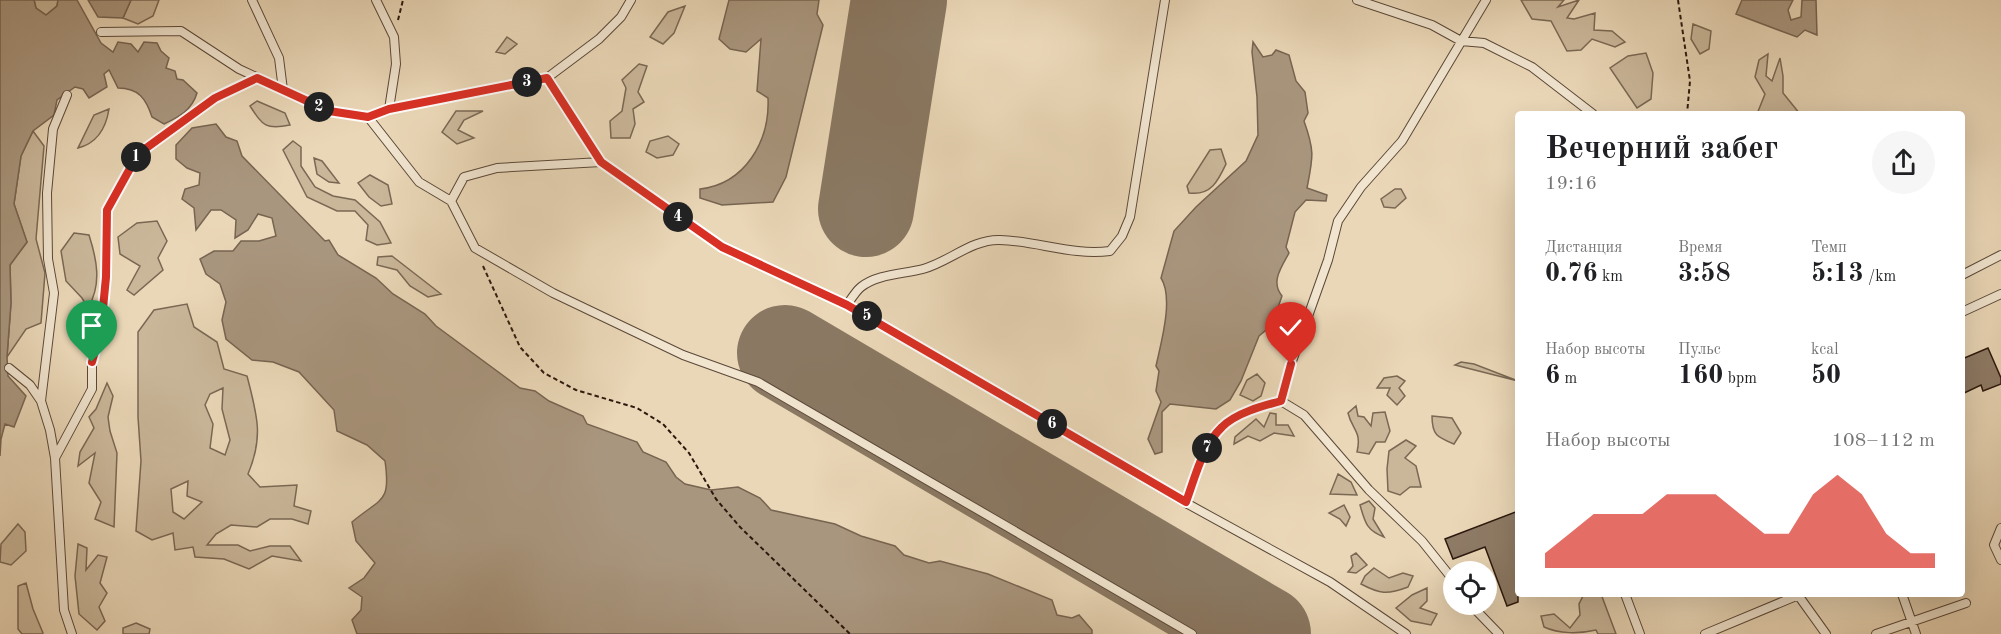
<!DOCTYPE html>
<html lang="ru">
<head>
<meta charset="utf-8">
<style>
	body { margin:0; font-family:"Old Standard TT",serif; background:#f6f6f6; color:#202124; height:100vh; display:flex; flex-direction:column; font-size:22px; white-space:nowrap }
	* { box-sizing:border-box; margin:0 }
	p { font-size:20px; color:#757577 }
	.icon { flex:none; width:33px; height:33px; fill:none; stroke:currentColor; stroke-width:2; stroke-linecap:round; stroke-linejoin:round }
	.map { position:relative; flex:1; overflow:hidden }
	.sheet { position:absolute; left:1515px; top:111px; width:450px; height:486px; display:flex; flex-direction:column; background:#fff; border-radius:6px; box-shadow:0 6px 24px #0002 }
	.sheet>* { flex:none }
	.tools { position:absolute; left:1443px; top:561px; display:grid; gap:12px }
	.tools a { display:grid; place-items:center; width:54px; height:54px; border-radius:50%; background:#fff; box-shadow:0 6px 24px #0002; font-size:30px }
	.pin { position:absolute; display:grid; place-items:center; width:51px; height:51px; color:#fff; margin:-62px -26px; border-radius:50% 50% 50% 0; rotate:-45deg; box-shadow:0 0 6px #0007 }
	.pin .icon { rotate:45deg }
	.km { position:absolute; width:30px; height:30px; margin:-15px; border-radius:50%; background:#222; color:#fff; font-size:16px; line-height:30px; text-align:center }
	.round { display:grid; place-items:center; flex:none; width:63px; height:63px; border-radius:32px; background:#f6f6f6 }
	.summary { display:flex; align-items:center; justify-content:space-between; height:102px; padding:0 30px }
	h1 { font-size:33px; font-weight:700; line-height:45px }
	.metrics { display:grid; grid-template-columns:repeat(3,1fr); gap:9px; height:102px; padding:6px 30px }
	.metrics div { display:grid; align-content:center }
	.metrics b { font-size:26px; font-weight:700 }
	.metrics small { font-size:16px; font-weight:400 }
	.metrics p { font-size:16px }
	.chart { height:168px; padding:12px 30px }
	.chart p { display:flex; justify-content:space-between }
	.chart svg { width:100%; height:108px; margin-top:6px; fill:#d93025; opacity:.7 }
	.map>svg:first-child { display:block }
	.green { fill:#cab79a; stroke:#7a6854; stroke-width:1.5; fill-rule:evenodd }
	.water { fill:#a9967e; stroke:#776451; stroke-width:1.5 }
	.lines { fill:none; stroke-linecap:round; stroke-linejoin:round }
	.runway { stroke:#8a7862; stroke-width:96 }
	.building { fill:#8e7b66; stroke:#2b180e; stroke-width:1.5 }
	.lane-casing { stroke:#5b4838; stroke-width:10 }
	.path { stroke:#2b180e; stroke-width:2; stroke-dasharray:4.5 3; stroke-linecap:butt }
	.lane { stroke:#f1e5d0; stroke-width:8 }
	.route-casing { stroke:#fff; stroke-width:12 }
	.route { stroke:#d93025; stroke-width:8 }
</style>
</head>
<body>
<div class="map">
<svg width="2001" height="634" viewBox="0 0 2001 634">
	<rect width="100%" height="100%" fill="#ead7b7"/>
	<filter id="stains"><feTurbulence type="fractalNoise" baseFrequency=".00333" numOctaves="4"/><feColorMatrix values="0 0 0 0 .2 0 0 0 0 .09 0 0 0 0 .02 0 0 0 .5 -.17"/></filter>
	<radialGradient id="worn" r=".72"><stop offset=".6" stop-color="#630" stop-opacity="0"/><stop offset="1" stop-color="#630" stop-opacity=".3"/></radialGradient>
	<path class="green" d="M34 0H58L57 6 46 15 36 8Z
		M131 0H159L153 16 138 24 123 18Z
		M1521 0H1564L1558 7 1579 0 1567 18 1574 19 1595 13 1594 30 1612 31 1625 42 1615 47 1592 39 1581 50 1567 51 1551 21 1532 19Z
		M685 6 674 33 663 44 650 37 668 12Z
		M1693 24 1711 31 1709 49 1700 54 1691 39Z
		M507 37 517 44 505 54 496 52Z
		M1646 53 1653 73 1651 99 1637 108 1610 68 1628 56Z
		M1768 54 1766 76 1772 81 1780 58 1783 76V93L1800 114H1757L1765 94 1755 77 1759 60Z
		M639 64 647 66 638 92 644 102 633 109 635 124 630 138H611L610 121 622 111 626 88 622 80Z
		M257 101 285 113 290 125C266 130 263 126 250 106Z
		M109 109C106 128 98 143 78 148L94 115Z
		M456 111H483L464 120 458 130 474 138 457 144 442 132Z
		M33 131 44 146 36 239 45 273 41 323 26 329 7 357 11 303 10 265 27 242 14 204 21 156Z
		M668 136 679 144 673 155 657 158 646 152 650 141Z
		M293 141 301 147V166L315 187 333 196 355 200 380 222 391 243 377 245 366 240 368 225 355 211H337L307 197 283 150Z
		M1221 149 1226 164C1218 181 1211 196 1189 193L1187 186 1210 150Z
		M314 158 322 161 339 183 329 182 317 174Z
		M370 175 388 185 392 204 381 206 369 197 358 183Z
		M1395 189H1401L1406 198 1395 208 1384 207 1381 199Z
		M157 221 167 241 158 258 163 270 134 295 127 290 140 266 120 254 118 237 137 223Z
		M74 233 89 235C97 260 102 284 88 308L82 298 66 281 61 251Z
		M392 256 441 294 428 297 410 286 397 270 377 265 378 257Z
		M187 304 194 327 217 342 224 369 247 376C257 415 264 436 248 474L260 487 297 485 294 506 311 511 308 524 292 519H270L257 527 231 525 216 534 207 545H238L250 551 270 546H290L301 561 272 556 249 569 224 559 195 557 193 547 175 550 173 533 152 540 136 531 141 461 138 417V332L154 310ZM223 388 222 409 230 440 225 455 210 448 213 424 205 405 210 394ZM188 481 187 496 202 502 184 519 173 512 171 489Z
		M1461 362 1474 364 1518 381 1455 365Z
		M1257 374 1265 383 1261 396 1253 401 1240 395 1247 380Z
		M1397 376 1405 381 1399 388 1405 396 1397 405 1387 395 1390 388H1377L1384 378Z
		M107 383 113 396 108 417 110 431 117 453 114 527 95 519 101 502 89 483 95 453 78 466 80 452 94 428 89 417 96 409Z
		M1356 406 1358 416 1364 417 1371 426 1373 413 1385 412 1390 431 1385 442H1376L1369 454 1357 452C1362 431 1352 430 1348 413Z
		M1270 413 1276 414V425H1288L1294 436 1274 433 1260 441 1248 436 1234 444 1235 437 1256 419 1264 427Z
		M1432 416 1452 418 1461 433 1454 444C1437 437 1432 435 1432 416Z
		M1406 440 1416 446 1405 458 1416 466 1421 487H1410L1400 495 1388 491 1387 469 1389 451Z
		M1338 474 1351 482 1357 495 1330 494Z
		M1369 501 1375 508 1373 519 1384 537C1366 530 1365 522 1360 505Z
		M1344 505 1350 517 1346 526 1340 519 1329 513Z
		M18 524 25 532 26 551 11 565 0 562 1 544Z
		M78 544 87 548 86 570 98 555 107 557 100 583 107 593 99 607 105 621 97 630 79 614 75 576Z
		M1356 553 1367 565 1356 573 1348 572 1353 566 1351 556Z
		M1374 568 1389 578 1403 573 1413 576 1408 587C1387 595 1380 594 1361 584L1365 576Z
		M26 583 33 609 43 633 42 634H22L18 629V586Z
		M1427 588V601L1420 608 1437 614 1431 625 1411 621 1396 608 1412 595Z
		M1584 594H1601L1616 634H1598L1596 630C1579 634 1559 634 1544 627L1541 616 1554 614 1570 628 1580 615 1579 604Z
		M136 623 150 629 149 634H123V628Z"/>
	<path class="water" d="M0 0H34L36 8 46 15 57 6 58 0H77L101 43 113 52 118 42 131 44 138 52 144 42 157 43 161 51 169 58 166 68 175 71 177 79 183 80 197 93C192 110 179 117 164 124L152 117C146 99 139 88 118 88L109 70 104 74 107 87 89 98 83 89 75 87 57 100 54 115 33 131 21 156 14 204 27 242 10 265 11 303 7 357 8 376 26 396 14 427 5 424 1 439 0 456Z
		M88 0H131L123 18 98 17Z
		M729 0H819L817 14 823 25 786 177 773 202 722 205 700 198V189C745 184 770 141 768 98L757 91 761 39 746 52 730 49 719 39Z
		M1742 0H1793L1788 10 1791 20 1801 17 1802 0H1816L1817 35 1805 30 1797 37 1736 14Z
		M1253 42 1263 57 1272 55 1276 50 1289 55 1296 81 1305 92 1308 113 1304 121C1315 152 1313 157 1307 188L1327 195 1326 201 1306 200 1295 212 1286 247 1289 253C1282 266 1270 282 1282 296L1276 313 1269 319 1266 330 1259 336 1241 381 1230 400 1216 409 1170 404 1162 412V452L1155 454 1148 439 1161 402 1156 391 1159 371 1156 366C1161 343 1174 298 1161 278L1174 231 1196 207 1246 161 1258 135 1257 97 1252 52Z
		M216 124 226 137 237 141 242 156 325 241 329 240 338 255 376 278 393 294 425 314 436 326 520 388 535 391 549 401 583 416 587 424 637 442 643 452 666 462 676 477 685 484 711 490 738 487 760 498 771 510 835 524 861 536 895 546 904 555 929 563 940 561 988 574 1052 600 1057 615 1072 618 1079 615 1092 630V634H357L352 620 361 610 362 597 349 588 364 578 375 563 356 541 352 522C382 497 391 503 385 461L367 445 337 431 334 410 299 372 273 362 252 360 226 339 222 320 226 302 220 284 206 274 200 259 214 251H233L241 241H259L276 236 272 218 258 214 248 230 235 238 236 220 221 210H211L196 230 194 208 182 199 185 189 199 185 200 173 187 168 176 159V145L192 128Z"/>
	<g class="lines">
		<path class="runway" d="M866 209 899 0
			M785 353 1263 634"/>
	</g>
	<path class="building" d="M1988 348 2001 378V384L1983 391 1981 385 1962 394V359Z
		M1518 511V602L1507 606 1485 547 1453 559 1445 539Z"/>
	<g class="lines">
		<defs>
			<path id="lane" d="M252 0 279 58 283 90
				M376 0 394 37 396 64 389 109
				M1357 0 1432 25 1461 41 1484 43 1532 67 1593 114
				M101 32 181 31 239 69 329 111 368 117 389 109 547 78 599 39 621 17 631 0
				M547 78 601 162
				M368 117 419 182 451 201 475 248 553 293 683 355 758 382 1192 634
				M451 201 464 177 497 168 601 162 722 247 847 305 1186 503 1330 582 1406 634
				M1962 275 2001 255
				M847 305C851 299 856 291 861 287 877 274 904 274 923 269 949 262 972 239 1000 240 1037 241 1073 256 1110 251L1122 236 1130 217 1165 0
				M1962 312 2001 294
				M9 368 30 385 41 401 50 430 55 458 64 610 72 634
				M41 401 54 293 48 259 47 193 53 129 67 95
				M1281 401 1291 364 1328 260 1338 221 1361 187 1402 141 1486 0
				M55 458 92 389V362L101 329 106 277 107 210 138 154 215 98 257 78
				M1186 503C1195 478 1202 446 1222 427 1236 413 1263 406 1281 401L1304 415 1369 490 1422 541 1454 581
				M2001 528 1994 545 2001 560
				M1625 594 1640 634
				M1902 594 1916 634
				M1798 595 1826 634
				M1470 604 1499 634
				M1705 634 1801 594
				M1876 634 1966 603"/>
		</defs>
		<use href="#lane" class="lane-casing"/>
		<path class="path" d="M1678 0 1690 81 1687 114
			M398 20 403 0
			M483 266 520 347 544 373 576 390 637 408 663 424 689 453 716 499 740 527 850 634"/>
		<use href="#lane" class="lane"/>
	</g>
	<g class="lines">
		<defs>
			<path id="route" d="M92 362 101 329 106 277 107 210 138 154 215 98 257 78 329 111 368 117 389 109 547 78 601 162 722 247 847 305 1186 502C1195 478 1202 446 1222 427 1236 413 1262 406 1281 401L1291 364"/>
		</defs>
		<use href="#route" class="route-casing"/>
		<use href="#route" class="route"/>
	</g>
	<rect width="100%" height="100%" filter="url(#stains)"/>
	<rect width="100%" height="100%" fill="url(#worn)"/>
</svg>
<div class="tools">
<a><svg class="icon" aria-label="locate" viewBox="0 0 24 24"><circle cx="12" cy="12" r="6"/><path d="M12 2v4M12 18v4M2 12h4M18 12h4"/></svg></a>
</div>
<div class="pin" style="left:92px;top:362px;background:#1e9e55"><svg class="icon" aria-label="arrive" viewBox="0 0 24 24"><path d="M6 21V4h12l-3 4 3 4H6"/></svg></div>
<div class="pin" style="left:1291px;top:364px;background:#d93025"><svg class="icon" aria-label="check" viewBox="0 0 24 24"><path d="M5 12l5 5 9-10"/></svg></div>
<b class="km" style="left:136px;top:157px">1</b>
<b class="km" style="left:319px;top:107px">2</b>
<b class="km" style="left:527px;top:82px">3</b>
<b class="km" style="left:678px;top:217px">4</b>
<b class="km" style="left:867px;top:316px">5</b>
<b class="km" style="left:1052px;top:424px">6</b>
<b class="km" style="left:1207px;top:448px">7</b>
<section class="sheet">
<div class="summary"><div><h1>Вечерний забег</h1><p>19:16</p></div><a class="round"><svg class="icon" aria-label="share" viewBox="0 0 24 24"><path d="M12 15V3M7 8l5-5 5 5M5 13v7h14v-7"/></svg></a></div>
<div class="metrics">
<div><p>Дистанция</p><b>0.76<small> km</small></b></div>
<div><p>Время</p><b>3:58</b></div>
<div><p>Темп</p><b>5:13<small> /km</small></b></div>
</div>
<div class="metrics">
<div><p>Набор высоты</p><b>6<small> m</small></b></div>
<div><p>Пульс</p><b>160<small> bpm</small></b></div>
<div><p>kcal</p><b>50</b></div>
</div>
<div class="chart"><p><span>Набор высоты</span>108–112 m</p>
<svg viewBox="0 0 160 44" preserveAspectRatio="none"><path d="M0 44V38L10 30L20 22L30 22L40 22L50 14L60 14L70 14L80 22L90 30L100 30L110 14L120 6L130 14L140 30L150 38L160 38V44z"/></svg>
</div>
</section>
</div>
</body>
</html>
